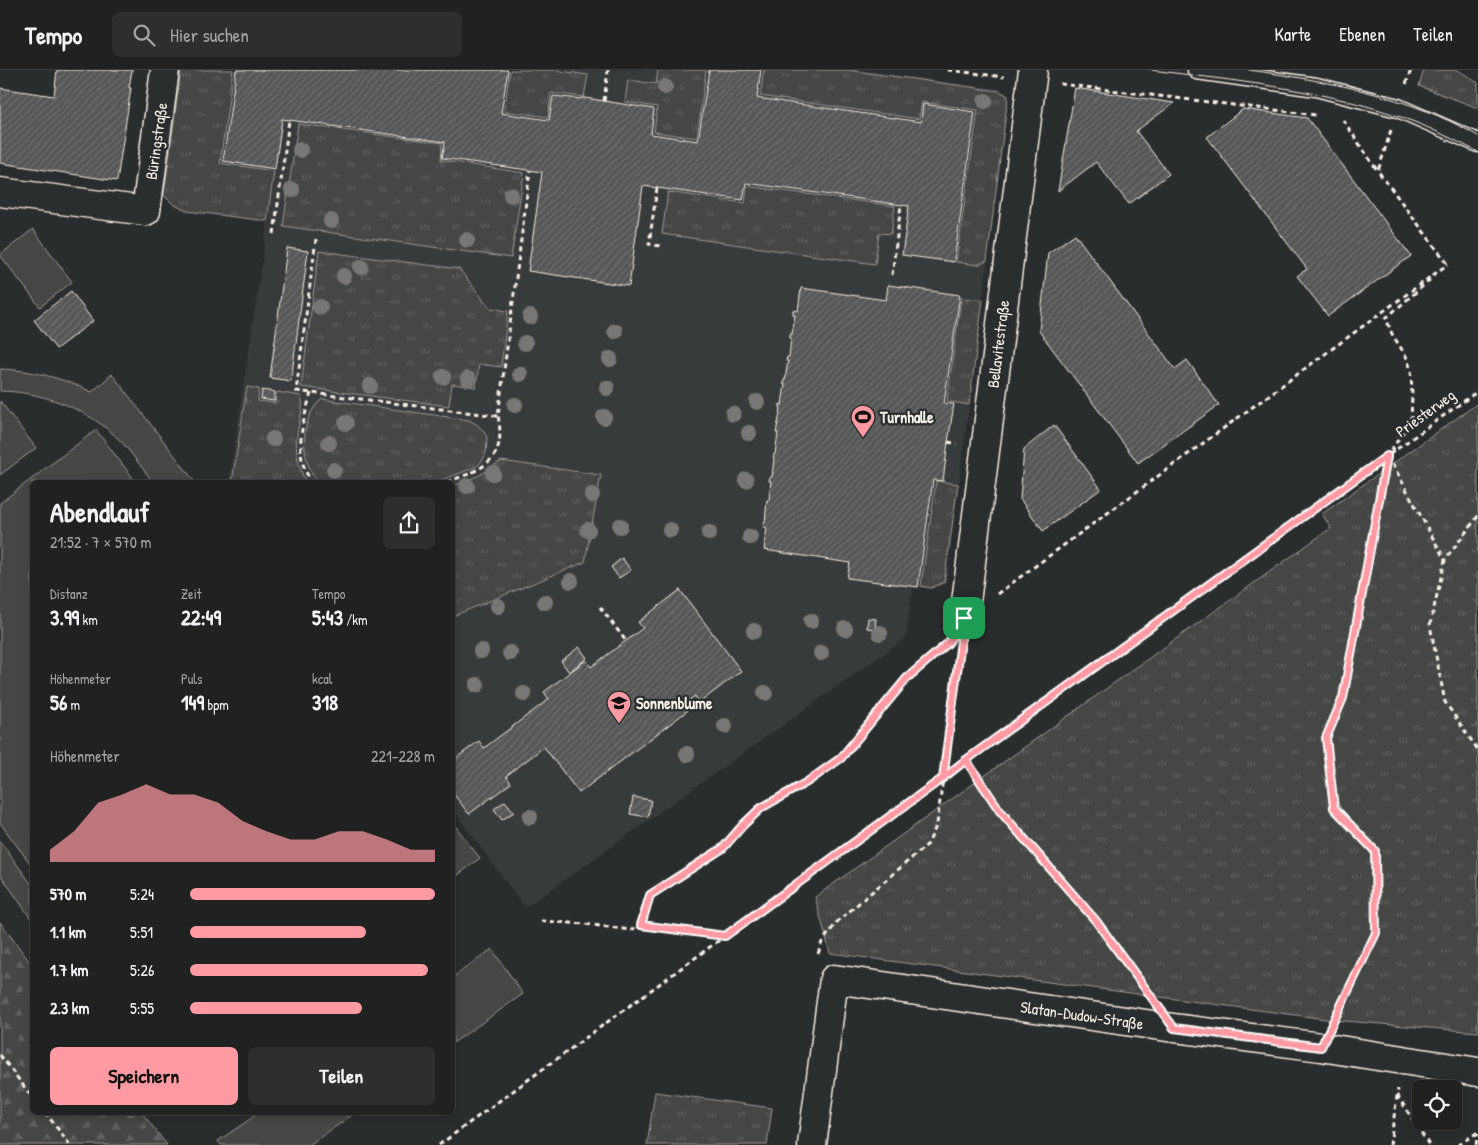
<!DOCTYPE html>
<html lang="de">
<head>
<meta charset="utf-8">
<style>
	body { margin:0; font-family:"Patrick Hand",sans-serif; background:#2d2f2f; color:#f1f3f6; height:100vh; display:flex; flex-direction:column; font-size:19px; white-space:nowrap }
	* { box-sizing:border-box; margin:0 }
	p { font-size:16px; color:#a2a4a5 }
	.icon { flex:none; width:28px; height:28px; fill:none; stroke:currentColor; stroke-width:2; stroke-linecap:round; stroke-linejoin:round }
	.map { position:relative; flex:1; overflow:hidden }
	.drawer { position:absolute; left:30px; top:410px; width:425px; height:635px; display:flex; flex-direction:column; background:#202222; border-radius:8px; box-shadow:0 2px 8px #0003,0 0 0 1px #3d3f40 }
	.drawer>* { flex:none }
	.controls { position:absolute; left:1412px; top:1010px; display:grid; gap:10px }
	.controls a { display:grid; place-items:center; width:50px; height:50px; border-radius:8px; background:#202222; box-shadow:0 2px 8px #0003,0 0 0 1px #3d3f40; font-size:25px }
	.pin { position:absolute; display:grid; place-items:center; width:42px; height:42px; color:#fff; margin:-21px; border-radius:10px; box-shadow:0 2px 8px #0006 }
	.round { display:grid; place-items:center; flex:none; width:52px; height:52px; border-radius:8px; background:#2d2f2f }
	.headline { display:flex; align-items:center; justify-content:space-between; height:85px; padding:0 20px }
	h1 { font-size:28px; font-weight:700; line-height:38px }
	.metrics { display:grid; grid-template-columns:repeat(3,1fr); gap:8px; height:85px; padding:5px 20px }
	.metrics div { display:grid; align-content:center }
	.metrics b { font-size:21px; font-weight:700 }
	.metrics small { font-size:14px; font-weight:400 }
	.metrics p { font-size:14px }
	.chart { height:140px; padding:10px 20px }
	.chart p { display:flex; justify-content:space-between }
	.chart svg { width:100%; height:90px; margin-top:5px; fill:#ff9aa2; opacity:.7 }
	.action { display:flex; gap:10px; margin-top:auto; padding:10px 20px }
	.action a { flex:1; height:58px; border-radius:8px; background:#ff9aa2; color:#111; font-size:20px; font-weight:700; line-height:58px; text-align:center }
	.action a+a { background:#2d2f2f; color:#f1f3f6 }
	ul { padding:0 20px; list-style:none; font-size:16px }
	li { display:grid; grid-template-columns:80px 60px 1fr; align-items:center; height:38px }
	li i { height:12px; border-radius:6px; background:#ff9aa2 }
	header { display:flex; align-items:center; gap:30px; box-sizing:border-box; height:70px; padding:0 25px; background:#202222; border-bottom:1px solid #3d3f40 }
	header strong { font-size:24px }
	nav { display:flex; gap:28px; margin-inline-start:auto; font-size:18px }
	.search { width:350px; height:45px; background:#2d2f2f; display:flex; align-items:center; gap:12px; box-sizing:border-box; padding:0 18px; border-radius:8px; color:#a2a4a5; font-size:19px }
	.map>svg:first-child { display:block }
	.built { fill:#373a3a }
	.grass { fill:url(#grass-tufts); stroke:#9c9c96 }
	.forest { fill:url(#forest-firs); stroke:#9c9c96 }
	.pitch { fill:#444645; stroke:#9c9c96 }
	.building { fill:url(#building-hatch); stroke:#f4f1e8 }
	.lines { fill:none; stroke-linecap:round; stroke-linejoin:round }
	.lane-casing { stroke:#f4f1e8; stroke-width:21 }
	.street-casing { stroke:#f4f1e8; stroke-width:31 }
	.path { stroke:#f4f1e8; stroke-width:3; stroke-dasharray:5 4; stroke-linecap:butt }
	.lane { stroke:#2a2d2e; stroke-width:18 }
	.street { stroke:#2a2d2e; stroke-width:28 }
	.tram { stroke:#f4f1e8; stroke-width:1 }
	.tree { fill:#777875 }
	.route-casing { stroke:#fff; stroke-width:10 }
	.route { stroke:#ff9aa2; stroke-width:6 }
	.labels { text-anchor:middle; stroke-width:4.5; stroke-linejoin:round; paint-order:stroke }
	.street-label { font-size:16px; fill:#f4f1e8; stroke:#2a2d2e }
	.poi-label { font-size:16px; font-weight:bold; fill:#f4f1e8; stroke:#2a2d2e; text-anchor:start }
</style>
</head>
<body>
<header>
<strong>Tempo</strong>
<div class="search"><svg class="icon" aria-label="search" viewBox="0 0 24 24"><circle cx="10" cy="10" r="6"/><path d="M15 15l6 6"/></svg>Hier suchen</div>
<nav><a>Karte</a><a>Ebenen</a><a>Teilen</a></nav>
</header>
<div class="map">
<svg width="1478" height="1075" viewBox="0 0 1478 1075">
	<defs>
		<pattern id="grass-tufts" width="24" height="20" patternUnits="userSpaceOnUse" patternTransform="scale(1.25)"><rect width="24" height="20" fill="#444645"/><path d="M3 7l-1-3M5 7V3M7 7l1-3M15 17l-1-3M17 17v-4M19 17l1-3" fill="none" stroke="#606160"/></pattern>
		<pattern id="forest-firs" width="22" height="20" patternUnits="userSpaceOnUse" patternTransform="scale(1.25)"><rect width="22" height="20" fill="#444645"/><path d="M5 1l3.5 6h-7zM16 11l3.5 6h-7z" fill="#606160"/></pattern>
		<pattern id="building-hatch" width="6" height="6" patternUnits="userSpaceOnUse" patternTransform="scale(1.25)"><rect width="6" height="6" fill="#555756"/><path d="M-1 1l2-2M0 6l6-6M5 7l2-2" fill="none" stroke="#6e706e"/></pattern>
	</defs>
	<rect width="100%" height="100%" fill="#2a2d2e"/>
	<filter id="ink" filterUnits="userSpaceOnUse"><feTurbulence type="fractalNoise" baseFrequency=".02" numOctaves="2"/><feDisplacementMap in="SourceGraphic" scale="10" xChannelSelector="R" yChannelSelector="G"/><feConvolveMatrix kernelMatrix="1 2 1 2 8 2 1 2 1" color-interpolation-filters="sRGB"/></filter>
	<g filter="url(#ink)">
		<path class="built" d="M179 0H861L1000 19 1009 25 946 514 932 519 913 517 906 568 525 838 453 740 452 412H229L268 152 187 142 173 135 162 125Z"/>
		<path class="grass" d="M181 0H233L220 93 274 101 267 151 187 141 173 134 164 125Z
			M510 0H560L561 1 588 5 584 27 551 23 548 47 504 41Z
			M658 0H706L697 68 654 62 657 37 625 32 628 10 656 14Z
			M764 0H848L999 21 1008 26 987 191 978 195 956 192 978 40 922 32 919 49 760 26Z
			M1424 0H1458L1478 13V38L1419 16Z
			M298 54 442 73 441 90 524 103 511 188 283 156Z
			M747 116 895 136 891 164 879 163 875 194 662 164 668 122 745 133Z
			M319 181 459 199 490 238 508 241 501 297 479 294 476 317 452 314 449 336 301 317Z
			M961 228 983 230 969 335 947 331Z
			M247 317 259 319 258 331 275 333 277 322 301 326C304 335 301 344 299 354 294 375 296 393 306 412H232Z
			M322 329 469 350 476 354 483 360 487 367 486 384 482 391 476 397 436 412H317C300 389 299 348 322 329Z
			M1478 333V962L1333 950 830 883 815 827 1331 458 1322 444Z
			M501 391 601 405 585 492 453 546V416L480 405Z
			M936 411 958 414 944 512 931 518 921 516Z
			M655 1022 772 1038 767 1075H647Z"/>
		<path class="forest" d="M0 852 32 895V1042L142 1043 167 1075H0Z"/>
		<path class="pitch" d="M33 159 72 212 40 237 0 185Z
			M0 299C33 300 62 308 92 322L112 304 195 412H153C144 401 136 389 127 378 96 342 48 322 0 321Z
			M0 331 36 378 0 405Z
			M96 360 136 412H32V796L0 753V433Z
			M452 752 480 788 453 809H452Z
			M0 771 32 815V850L0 804Z
			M492 879 523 924 453 973V907Z
			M259 1043V1042L355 1043 309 1075H221L218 1071Z"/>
		<path class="building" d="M57 0H132L129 18H131L117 111 0 93V18L54 26Z
			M236 0H508L501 43 549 50 553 26 581 29V28H585L654 39 651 64 698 71 709 0H761L757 28 921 52 923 34 975 42 954 192 902 185 909 136 746 113 743 130 643 116 629 216 528 201 542 102 442 88 445 72 282 49 275 99 223 91Z
			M1075 18 1174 33 1136 61 1169 104 1129 134 1096 92 1058 121Z
			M1243 39 1307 48 1411 186 1328 246 1297 206 1307 199 1207 67Z
			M1075 164 1175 299 1187 290 1219 335 1138 393 1039 261 1048 183Z
			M287 178 308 181 291 311 270 308Z
			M888 215 960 225 944 333 954 334 948 372 943 411 933 410 918 517 847 508 850 493 764 480 767 458 763 457 764 453H765L767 430H769L771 411H769L770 407H772L774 388 773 387 774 384H775L778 363H776L781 338H780V334L782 335 785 314H783L784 310H785L788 291H786L787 287H789L791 268H790V264H792L795 245H793V240L798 241 801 218 886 230Z
			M71 221 93 251 56 279 34 250Z
			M262 320 275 322 274 331 261 329Z
			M1054 355 1101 419 1043 461 1020 429 1024 379Z
			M622 488 631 500 619 508 611 497Z
			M680 520 741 601 699 633 695 626 683 635 687 641 579 723 544 677 506 706 511 713 469 744 452 722V691L479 671 484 678 549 629 544 622 586 590 591 597 643 558 638 552Z
			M868 548 876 549 875 559 867 558Z
			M579 577 587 588 569 602 561 591Z
			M633 727 651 730 648 747 630 744Z
			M505 731 514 742 502 750 494 739Z"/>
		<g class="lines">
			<defs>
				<path id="lane" d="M1197 0 1316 17 1398 38 1478 73"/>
				<path id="street" d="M0 122 146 141 165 0
					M964 548 1033 0
					M812 1075 834 909 1174 958 1321 977 1478 1002"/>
			</defs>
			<use href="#lane" class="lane-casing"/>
			<use href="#street" class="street-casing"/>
			<path class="path" d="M948 0 1004 7
				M1060 14 1316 45
				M1406 14 1411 0
				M604 31 608 0
				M1343 50 1377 100
				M1391 60 1378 101 1448 194
				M657 118 649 174 660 176
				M274 164 289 50
				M316 169 296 321 498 346 530 101
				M892 205 901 135
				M311 323C303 352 292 385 312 412
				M948 372 957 374
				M1390 384 1478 321
				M1388 386 1445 490
				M447 412C483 399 507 391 498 346
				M1478 446 1445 490 1430 555 1445 632 1478 680
				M997 524 1448 194
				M600 537 626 571
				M966 690 999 741 1096 851 1149 924
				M541 851 585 854 631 860 641 855 649 825 723 778 743 755 761 739 807 712 841 688 907 608 949 572
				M641 855 725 866 1387 386 1411 351 1412 325 1411 300 1406 286 1392 264 1386 248 1431 209
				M818 884 822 872 838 851 928 774 937 754 960 576
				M1333 950 1376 863 1375 781 1334 739 1326 668 1343 628 1387 386
				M0 985 32 1027
				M1397 1025 1429 1075
				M45 1042 70 1075
				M439 1075 725 866
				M1390 1075 1398 1019
				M1458 1075 1478 1062
				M1476 1075 1478 1063"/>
			<use href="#lane" class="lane"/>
			<use href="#street" class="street"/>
			<path class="tram" d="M1152 0C1233 11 1317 18 1395 45 1423 54 1451 68 1478 82
				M1249 0C1328 11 1408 25 1478 66"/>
		</g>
		<g class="tree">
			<circle cx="665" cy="17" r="8"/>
			<circle cx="985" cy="31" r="8"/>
			<circle cx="300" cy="80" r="8"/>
			<circle cx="292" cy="120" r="8"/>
			<circle cx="511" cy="125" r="8"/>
			<circle cx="331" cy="151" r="8"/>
			<circle cx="467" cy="170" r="8"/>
			<circle cx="361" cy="197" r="8"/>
			<circle cx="344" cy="206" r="8"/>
			<circle cx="320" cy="237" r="8"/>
			<circle cx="530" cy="247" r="8"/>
			<circle cx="615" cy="261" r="8"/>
			<circle cx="525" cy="273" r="8"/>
			<circle cx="610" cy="289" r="8"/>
			<circle cx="520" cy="304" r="8"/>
			<circle cx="443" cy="307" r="8"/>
			<circle cx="468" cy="309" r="8"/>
			<circle cx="370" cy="316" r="8"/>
			<circle cx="607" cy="318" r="8"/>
			<circle cx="757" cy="332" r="8"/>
			<circle cx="515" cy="335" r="8"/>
			<circle cx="733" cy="344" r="8"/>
			<circle cx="604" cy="347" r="8"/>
			<circle cx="346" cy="353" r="8"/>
			<circle cx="749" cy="363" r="8"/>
			<circle cx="273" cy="369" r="8"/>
			<circle cx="329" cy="373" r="8"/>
			<circle cx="334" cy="400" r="8"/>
			<circle cx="493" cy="403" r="8"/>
			<circle cx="746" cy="410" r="8"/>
			<circle cx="467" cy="416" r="8"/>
			<circle cx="592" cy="425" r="8"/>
			<circle cx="620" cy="456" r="8"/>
			<circle cx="588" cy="460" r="8"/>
			<circle cx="670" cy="460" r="8"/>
			<circle cx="709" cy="463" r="8"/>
			<circle cx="750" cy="467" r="8"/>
			<circle cx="571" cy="511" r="8"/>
			<circle cx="545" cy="532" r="8"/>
			<circle cx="498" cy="536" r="8"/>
			<circle cx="811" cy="551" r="8"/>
			<circle cx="845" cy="559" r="8"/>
			<circle cx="754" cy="561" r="8"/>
			<circle cx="880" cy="563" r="8"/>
			<circle cx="481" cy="581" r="8"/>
			<circle cx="510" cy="583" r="8"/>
			<circle cx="821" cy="583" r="8"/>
			<circle cx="477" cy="615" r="8"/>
			<circle cx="765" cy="623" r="8"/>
			<circle cx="524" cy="624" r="8"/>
			<circle cx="725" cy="656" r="8"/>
			<circle cx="687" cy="684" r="8"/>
			<circle cx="530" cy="747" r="8"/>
		</g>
	</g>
	<g class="lines" filter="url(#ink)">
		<defs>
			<path id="route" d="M964 548 948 573 907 608 841 688 807 712 761 738 743 755 723 778 650 825 641 855 725 866 943 708 966 690 1000 741 1096 851 1174 958 1321 977 1376 863 1375 781 1334 738 1326 668 1343 628 1387 386 966 690 943 708 964 548"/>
		</defs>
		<use href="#route" class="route-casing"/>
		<use href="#route" class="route"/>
	</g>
	<defs>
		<symbol id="stadium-pin" viewBox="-11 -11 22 30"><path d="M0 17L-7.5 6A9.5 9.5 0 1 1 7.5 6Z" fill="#ff9aa2" stroke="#2a2d2e"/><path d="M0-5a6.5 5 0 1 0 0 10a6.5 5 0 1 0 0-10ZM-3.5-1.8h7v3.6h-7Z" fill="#111"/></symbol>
		<symbol id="school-pin" viewBox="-11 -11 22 30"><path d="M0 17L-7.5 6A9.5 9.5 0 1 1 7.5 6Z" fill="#ff9aa2" stroke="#2a2d2e"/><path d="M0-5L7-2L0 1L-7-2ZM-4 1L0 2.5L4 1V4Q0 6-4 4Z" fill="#111"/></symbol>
	</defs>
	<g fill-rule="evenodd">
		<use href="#stadium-pin" x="849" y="333" width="28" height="38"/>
		<use href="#school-pin" x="605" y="619" width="28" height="38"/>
	</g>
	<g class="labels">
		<g class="street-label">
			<text transform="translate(156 71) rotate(-82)" y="6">Büringstraße</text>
			<text transform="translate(998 274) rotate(-83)" y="6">Bellavitestraße</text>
			<text transform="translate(1425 343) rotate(-36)" y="6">Priesterweg</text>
			<text transform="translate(1082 945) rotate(8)" y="6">Slatan-Dudow-Straße</text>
		</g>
		<g class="poi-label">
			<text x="880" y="353">Turnhalle</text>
			<text x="636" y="639">Sonnenblume</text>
		</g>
	</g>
</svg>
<div class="controls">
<a><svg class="icon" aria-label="locate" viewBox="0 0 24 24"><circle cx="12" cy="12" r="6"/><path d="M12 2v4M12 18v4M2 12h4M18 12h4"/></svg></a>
</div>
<div class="pin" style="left:964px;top:548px;background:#1e9e55"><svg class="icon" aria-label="arrive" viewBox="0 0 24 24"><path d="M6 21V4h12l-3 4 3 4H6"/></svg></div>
<section class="drawer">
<div class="headline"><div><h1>Abendlauf</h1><p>21:52 · 7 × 570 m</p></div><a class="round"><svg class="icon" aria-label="share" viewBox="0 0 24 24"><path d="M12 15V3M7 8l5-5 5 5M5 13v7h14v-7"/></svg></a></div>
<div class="metrics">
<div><p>Distanz</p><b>3.99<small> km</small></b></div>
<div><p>Zeit</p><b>22:49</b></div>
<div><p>Tempo</p><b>5:43<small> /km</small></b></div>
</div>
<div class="metrics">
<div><p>Höhenmeter</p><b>56<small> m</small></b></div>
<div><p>Puls</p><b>149<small> bpm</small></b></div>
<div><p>kcal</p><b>318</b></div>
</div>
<div class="chart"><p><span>Höhenmeter</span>221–228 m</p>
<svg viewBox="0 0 160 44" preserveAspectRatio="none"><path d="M0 44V38L10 29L20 15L30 11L40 6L50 11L60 11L70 15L80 24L90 29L100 33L110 33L120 29L130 29L140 33L150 38L160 38V44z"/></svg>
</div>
<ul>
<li><b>570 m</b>5:24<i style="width:100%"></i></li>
<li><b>1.1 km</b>5:51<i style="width:72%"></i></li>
<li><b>1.7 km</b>5:26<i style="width:97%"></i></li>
<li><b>2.3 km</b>5:55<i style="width:70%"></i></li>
</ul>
<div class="action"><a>Speichern</a><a>Teilen</a></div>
</section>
</div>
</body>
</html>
